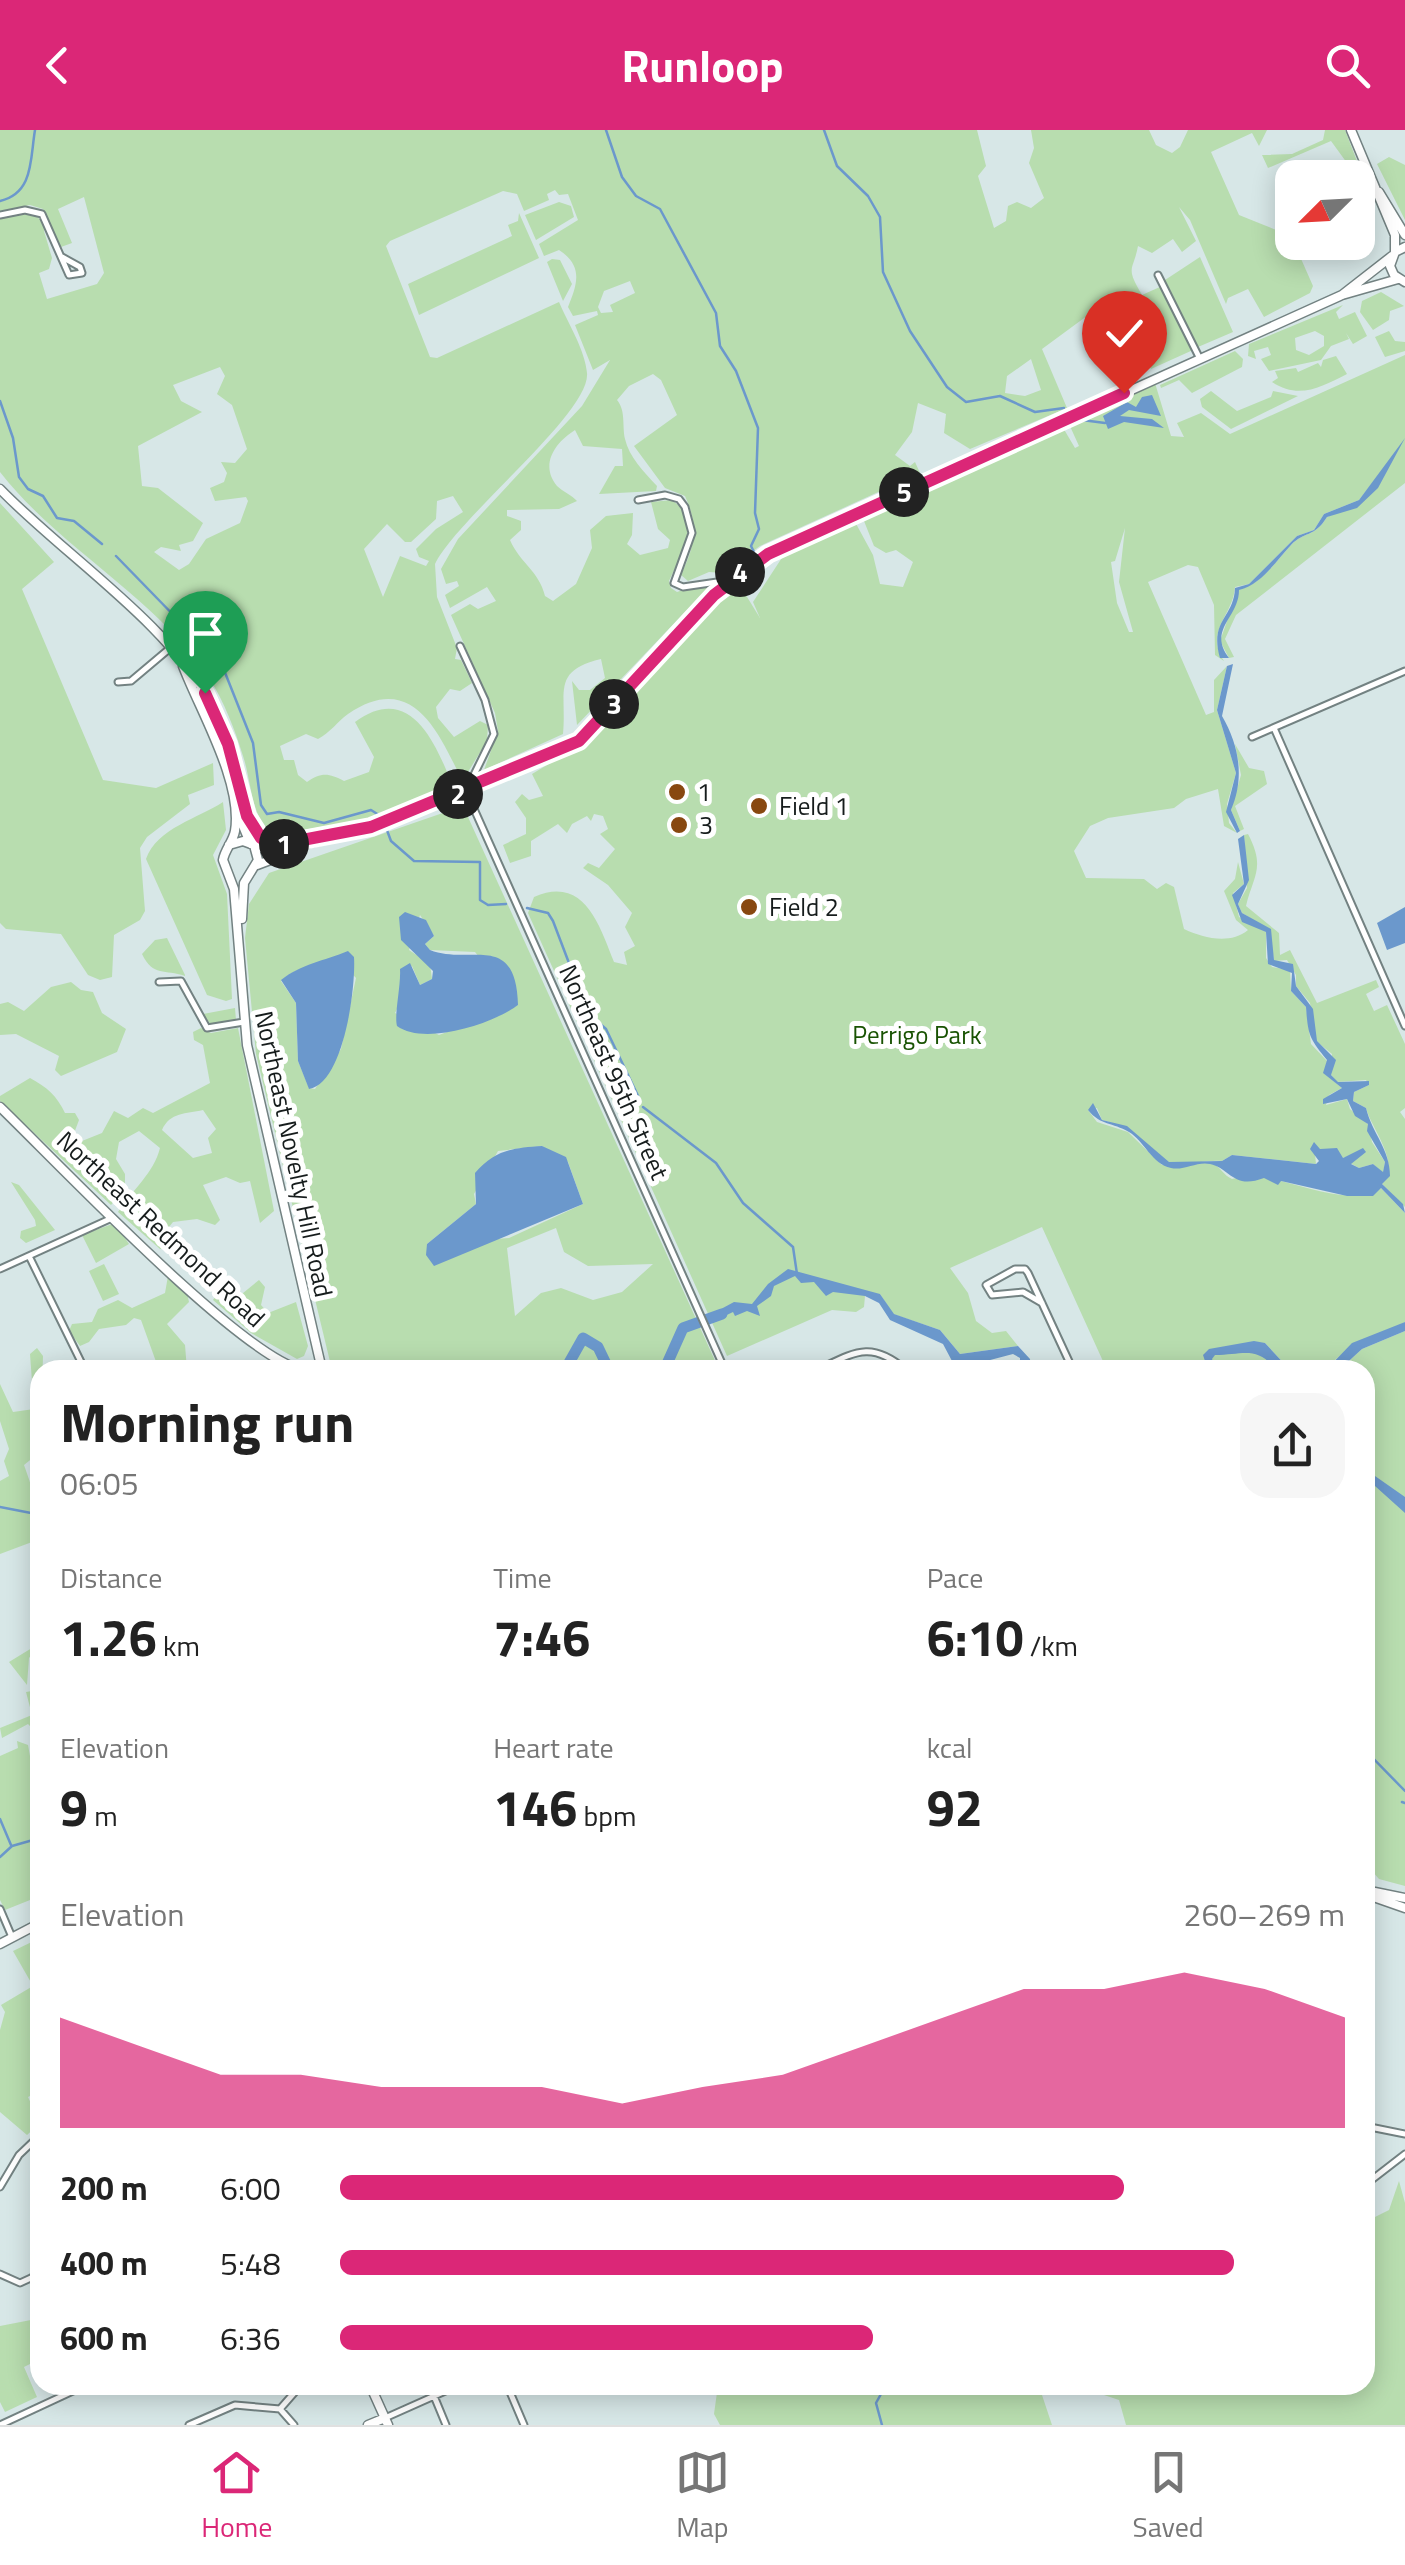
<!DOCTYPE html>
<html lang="en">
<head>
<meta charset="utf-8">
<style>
	body { margin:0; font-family:"Titillium Web",sans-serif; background:#f6f6f6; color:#222; height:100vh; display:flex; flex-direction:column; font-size:38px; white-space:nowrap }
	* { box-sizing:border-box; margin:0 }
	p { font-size:32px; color:#767676 }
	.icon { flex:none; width:55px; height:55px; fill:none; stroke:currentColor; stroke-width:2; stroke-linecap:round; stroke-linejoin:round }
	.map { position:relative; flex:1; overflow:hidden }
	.details { position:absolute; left:30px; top:1230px; width:1345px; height:1035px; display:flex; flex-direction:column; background:#fff; border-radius:30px; box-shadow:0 5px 25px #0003 }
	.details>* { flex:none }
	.needle { width:65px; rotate:246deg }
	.tools { position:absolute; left:1275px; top:30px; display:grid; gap:20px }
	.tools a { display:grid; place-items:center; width:100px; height:100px; border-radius:20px; background:#fff; box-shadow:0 5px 25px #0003; font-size:50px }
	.pin { position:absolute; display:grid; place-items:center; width:85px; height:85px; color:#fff; margin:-102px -42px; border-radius:50% 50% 50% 0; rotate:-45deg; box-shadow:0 0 10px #0007 }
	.pin .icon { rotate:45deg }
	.km { position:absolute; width:50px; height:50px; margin:-25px; border-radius:50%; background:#222; color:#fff; font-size:28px; line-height:50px; text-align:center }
	.round { display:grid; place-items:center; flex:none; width:105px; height:105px; border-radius:30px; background:#f6f6f6 }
	.head { display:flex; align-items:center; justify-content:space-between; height:170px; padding:0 30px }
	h1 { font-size:55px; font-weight:700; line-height:75px }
	.metrics { display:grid; grid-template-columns:repeat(3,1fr); gap:15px; height:170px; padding:10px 30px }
	.metrics div { display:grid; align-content:center }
	.metrics b { font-size:50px; font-weight:700 }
	.metrics small { font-size:28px; font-weight:400 }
	.metrics p { font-size:28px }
	.chart { height:280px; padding:20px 30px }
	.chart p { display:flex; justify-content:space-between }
	.chart svg { width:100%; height:180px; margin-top:10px; fill:#db2777; opacity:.7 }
	ul { padding:0 30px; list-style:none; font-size:32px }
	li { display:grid; grid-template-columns:160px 120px 1fr; align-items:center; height:75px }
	li i { height:25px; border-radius:12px; background:#db2777 }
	header { display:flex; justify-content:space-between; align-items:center; height:130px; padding:0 30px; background:#db2777; color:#fff; font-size:45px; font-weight:700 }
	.dock { display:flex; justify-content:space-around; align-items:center; height:140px; border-top:2px solid #e0e0e0; background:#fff; font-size:28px; color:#767676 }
	.dock a { display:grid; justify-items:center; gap:5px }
	.dock .active { color:#db2777 }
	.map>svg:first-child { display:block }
	.green { fill:#b8ddaf; fill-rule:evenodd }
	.water { fill:#6b98cc }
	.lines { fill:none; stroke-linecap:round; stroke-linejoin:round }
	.stream { stroke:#6b98cc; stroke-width:2.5 }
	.river { stroke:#6b98cc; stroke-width:11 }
	.street-casing { stroke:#738282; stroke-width:9 }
	.secondary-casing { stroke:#738282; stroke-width:11 }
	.street { stroke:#fff; stroke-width:5 }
	.secondary { stroke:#fff; stroke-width:8 }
	.route-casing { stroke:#fff; stroke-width:20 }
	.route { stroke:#db2777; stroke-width:12 }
	.poi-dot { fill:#884810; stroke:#fff; stroke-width:4 }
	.labels { text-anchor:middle; stroke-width:10; stroke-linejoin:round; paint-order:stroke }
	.poi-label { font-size:25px; fill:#161c1c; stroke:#fff; text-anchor:start }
	.park-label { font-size:25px; fill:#195303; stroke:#fff }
	.street-label { font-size:25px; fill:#161c1c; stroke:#fff }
</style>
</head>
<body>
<header><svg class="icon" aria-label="back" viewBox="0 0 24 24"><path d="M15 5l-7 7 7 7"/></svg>Runloop<svg class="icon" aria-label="search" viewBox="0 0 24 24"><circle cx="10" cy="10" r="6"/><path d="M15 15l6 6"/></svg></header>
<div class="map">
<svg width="1405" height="2295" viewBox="0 0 1405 2295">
	<rect width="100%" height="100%" fill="#d7e7e7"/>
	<path class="green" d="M0 0H977L986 36 978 46 994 98 1006 91 1008 76 1017 72 1031 78 1044 68 1029 33 1034 18 1031 0H1149L1156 15 1172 23 1180 17 1188 0H1267L1259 16 1252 3 1211 22 1239 85 1291 106 1313 156 1310 163 1264 187 1248 159 1228 168 1226 174 1190 90 1179 77 1196 111 1182 122 1173 109 1152 123 1138 116C1133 142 1125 136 1142 165L1162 156 1193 220 1151 239 1123 177 1110 169 1042 219 1067 278 970 319 944 303 946 284 918 273 912 302 895 325 910 336 915 332 920 343 760 416 723 443 709 442 688 451 681 445C695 415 699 397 685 366L665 358 634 316 677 285 661 250 653 244 629 256 617 270C626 281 622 295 625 309 629 327 644 342 657 356L656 361 599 364 615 336H623L622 319 583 316 575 300C556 312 539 334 557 356 563 362 572 365 577 371L559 379 507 380V386L521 391V400L510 410C520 433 539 441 545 466L553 471 576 454 592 418 590 400 606 386 633 383 632 405 627 414 640 425 668 418 670 410 658 399 651 372 672 370C703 392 680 426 669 451L671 458 677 462 707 452 709 457 577 595 572 551 579 560H590L605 548 601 529C551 541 567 562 563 604L484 640 498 601 495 583 451 485 470 474 478 479 496 471 487 457 450 478 445 465 459 456 457 451 446 454 441 439 458 409 582 276 610 230 593 240 575 195 598 185 597 181 573 186 568 177C577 155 584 136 559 120L544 126 539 114 578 90 568 64 559 65 555 60 547 64 549 70 524 81 517 64 503 61 390 111 386 116 430 227 437 228 559 172C568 193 585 220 587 243 591 283 458 387 435 434L437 467 457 518 455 529 461 530 472 553 460 561 450 559 436 577 438 588 454 607 480 591 488 595 487 611 468 642 459 644C436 597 410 542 348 584 337 592 331 602 318 609L306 604 280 616 284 630H294L298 645 307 652C321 642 329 643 344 651L369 642 374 627 355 592C410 552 435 612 452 654L370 689 272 705C250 684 252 653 243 626 235 600 224 571 209 548 155 466 60 419 0 342V87L31 82 47 95 44 101 52 128 49 139 39 143 47 169 97 154 104 143 84 67 58 79 72 113 61 117 43 79 30 75 0 81ZM630 151 635 163 610 175 613 182 601 183 598 177 604 161ZM1031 229 1041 260 1025 266 1005 263 1007 246ZM220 237 225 246 217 264 232 275 247 319 235 333 221 332 227 343 224 352 210 358 215 371 246 367 248 371 240 393 206 409 189 434 179 440 154 422 161 417 181 421 179 415 193 411 203 393 158 358 142 356 138 316 202 282 181 271 173 255ZM453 366 463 382 436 399 416 419 419 427 429 431 426 436 400 426 383 467 364 419 387 394 405 412H411L436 389 437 371Z
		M1325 0H1345L1360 39 1355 44 1331 11 1268 38 1262 25 1292 24 1323 10Z
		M1389 27 1405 35V90L1377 34Z
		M559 72 571 76 574 87 536 110 525 85Z
		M519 83 539 128 419 185 408 154 512 106 508 95 518 91Z
		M1200 127 1233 202 1198 217 1165 150Z
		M552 129 560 130 572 154 563 171 547 132Z
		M1381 162 1404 176 1390 181 1389 190 1373 200 1360 182 1362 171Z
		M1343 175 1336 182 1339 189 1355 182 1367 206 1353 214 1346 203 1349 209 1331 216 1321 230 1269 241 1261 229 1271 225 1268 217 1254 221 1256 229 1248 226 1249 214ZM1315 201 1324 206V216L1309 225 1296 220 1295 208Z
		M1389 201 1395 211 1405 212V221L1385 227 1375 207Z
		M1235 221 1243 229 1242 237 1192 263 1179 250 1161 258 1160 255Z
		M1405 225V353L1236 485 1225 509 1234 527 1229 528 1220 511 1238 460C1262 454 1275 432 1291 415 1304 401 1314 408 1327 387 1346 378 1367 377 1373 352L1359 370 1324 384 1314 400 1297 406 1249 454 1235 457C1233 486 1204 501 1224 531L1215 525 1214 475 1198 437 1188 435 1148 452 1206 585 1214 582V550L1227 536 1217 580 1236 643 1227 674 1229 693 1237 703 1224 696 1218 659 1186 669 1174 678 1108 688 1090 696 1074 721 1086 748 1144 749 1157 759 1166 753 1174 757 1184 799C1203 808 1230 815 1248 800L1236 790 1224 761 1235 749 1238 732 1244 754 1233 763 1239 787 1266 802V828L1272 837 1290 840 1291 861 1306 877 1311 914 1327 931 1324 943 1342 958 1329 965 1326 975 1347 969 1350 979 1368 994 1372 1012 1385 1032 1383 1043 1373 1034 1359 1038 1350 1033 1358 1023 1343 1028 1315 1024 1316 1034 1232 1025 1222 1031C1204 1029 1184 1038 1168 1032 1141 1022 1144 1000 1102 990L1097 978 1088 980 1097 992 1128 1002 1162 1035C1176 1035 1201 1029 1213 1034 1221 1037 1223 1045 1232 1049 1278 1036 1338 1083 1381 1058L1405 1083V1192C1376 1209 1349 1211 1326 1240H1290L1265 1213C1237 1213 1222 1215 1204 1234L1208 1240H1107L1042 1097 950 1138 968 1163 976 1191 992 1203 1006 1201 1018 1216 960 1224 940 1200 893 1184 880 1164 865 1166 864 1177 856 1182 832 1180 727 1226 528 783 534 767C584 745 599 794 614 832L627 835 624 822 635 816 625 797 632 783 608 755 583 738 588 733 599 738 615 719 600 704 608 699 603 686 594 684 591 691 587 686 572 694 567 703 558 694 531 711V726L510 733 503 715 526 704V688L515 672 522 664 529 670 543 666 532 644 597 605 736 449 760 488 753 472 787 420 854 390 873 425 880 454 903 457 913 432 896 420 886 423 874 416 862 386 1062 296 1075 318 1079 316 1069 294 1155 253 1171 306 1184 307 1177 293 1201 283 1230 304ZM1125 398 1119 452 1133 502H1129L1117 473 1111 432 1115 431Z
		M1336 226 1347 244C1321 257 1299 270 1272 252L1278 248 1275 241 1296 238 1298 242 1318 233 1321 237 1323 230Z
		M1211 261 1237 281 1271 267 1273 261 1298 266 1231 299 1202 277 1200 269Z
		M0 373 54 432 22 459 103 650 156 658 213 633 214 655 188 665 190 674 147 707 140 718 145 781 140 790 114 805 112 847 100 850 88 845 61 804 6 799 0 793Z
		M1235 614 1249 638 1264 641 1267 654 1235 676 1244 699 1240 701 1231 680 1241 645Z
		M223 672 226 700 213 725 227 764 232 869 226 871 207 865 146 729C157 698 199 688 223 672Z
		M463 676 717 1235 706 1240H332L256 924 245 808 249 774 269 743ZM420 785 434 806 425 814 430 820 475 822 518 875 439 905 395 883 402 869 400 843 412 836 420 855 432 849 430 834 409 820ZM336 826 356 848 341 919 315 959 309 958 298 931 296 873 281 851C301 833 318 839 336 826ZM542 1016 568 1032 583 1074 509 1108 427 1114 476 1074 474 1064 498 1021ZM556 1098 564 1122 588 1136 653 1134 622 1162 593 1170 561 1158 541 1163 515 1186 507 1118Z
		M1248 704C1266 738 1253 746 1246 776L1279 803 1280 825 1290 820 1317 873 1376 850 1379 857 1366 864 1374 881 1387 875 1405 914V978L1400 982 1405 989V1077L1381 1053C1402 1034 1372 1000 1366 978L1353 971 1354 962 1369 955 1366 950 1337 952 1331 945 1332 924 1316 911 1310 873 1296 856V845L1287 830 1274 831C1270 801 1267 798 1242 783L1238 774 1247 758 1244 705Z
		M167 808 185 845V846C165 839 153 847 142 824L155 810Z
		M71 852 81 860 93 862 102 883 126 899 117 922 61 946 55 940 59 926 16 904 0 905V874L8 872 24 881 51 857Z
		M235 878 236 890 211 895 203 884Z
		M201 898 211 903 238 898 274 1081 260 1093 250 1051 240 1053 226 1047 203 1055 220 1090 215 1095 197 1089 173 1092 165 1102 170 1119H160L118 1082C132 1060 154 1043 160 1018L139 1001 119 1012 116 1029 125 1044V1059L111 1075 0 971V966L30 948C47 957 57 966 65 983H75L79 990 73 1006 82 1011 102 1003 114 981 128 988 143 978 153 983 210 953 203 915 194 910 193 902ZM203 980 216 999 208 1008 212 1023 193 1028 162 1000C170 982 186 984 203 980Z
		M11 1052 19 1055 55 1100 26 1113 20 1108 21 1101 36 1096 35 1090Z
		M115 1093 129 1114 96 1133 82 1105Z
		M104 1134 119 1164 103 1171 89 1141Z
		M168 1146 187 1163 189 1172 167 1194 185 1215 187 1240H159L141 1190 134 1188 126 1195 99 1199 89 1212 80 1216 69 1201 72 1194 92 1192 98 1179 118 1170 132 1178 165 1163Z
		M259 1150 265 1157 261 1175 268 1183 296 1172 308 1216 304 1226 297 1229 251 1203 213 1170 219 1161 232 1172Z
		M1405 1201V1756L1379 1749 1365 1733V1240H1339L1362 1219Z
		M37 1218 43 1226 40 1322 24 1335C33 1360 40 1382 40 1409L0 1424V1351L9 1346 4 1331 9 1319 0 1291V1254L13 1282 34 1279 30 1224Z
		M1249 1221 1263 1224 1276 1240H1217L1211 1229 1215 1224Z
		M40 1513 29 1528 27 1555 9 1532Z
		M32 1561 40 1584V1606L28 1594 2 1608 0 1598 32 1585 26 1562Z
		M17 1611 28 1615 30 1626 40 1619V1766L5 1780 0 1770V1626L18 1618Z
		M40 1808V1961L28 1967 40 1993 27 2005 0 1982V1900L5 1882 1 1875 33 1856 13 1821Z
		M1399 2051 1405 2073V2295H1126L1119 2270 1074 2255H1365V2092L1389 2080Z
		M40 2184V2229L24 2237 37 2267 5 2282 0 2272V2196L36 2189Z
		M718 2255H1062L1041 2262 1052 2295H720L714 2284Z"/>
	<path class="water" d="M1152 265 1161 286 1129 280 1120 286 1152 289 1164 298 1124 292 1108 299 1103 286 1127 272 1136 277 1142 267Z
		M1405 308 1378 358 1357 378 1327 387C1314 408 1304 401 1291 415 1275 432 1262 454 1239 460 1239 488 1207 499 1229 528H1220C1209 490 1234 488 1235 458L1249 454 1297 406 1314 400 1324 384 1359 370Z
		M1233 534 1222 586C1239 615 1245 648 1231 680L1240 701 1237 703 1226 682 1236 643 1217 580 1227 536Z
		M1244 705 1249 750 1238 774 1242 783 1271 799 1274 830 1293 834 1296 856 1313 879 1317 911 1336 930 1331 945 1338 952 1369 951V955L1354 962 1353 971 1366 978C1372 1003 1390 1019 1390 1046L1382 1054 1403 1074 1405 1083 1381 1058 1373 1066H1347L1281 1051 1278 1055 1264 1048C1233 1060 1230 1038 1210 1034 1197 1031 1184 1041 1171 1038 1152 1034 1144 1011 1129 1002 1112 992 1101 996 1088 980L1093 973 1102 990 1127 996 1169 1032 1222 1031 1232 1025 1316 1034 1319 1031 1310 1019 1314 1012 1320 1019 1337 1018 1343 1028 1363 1018 1366 1022 1351 1034 1359 1038 1373 1034 1383 1042 1385 1032 1367 1001 1368 994 1355 986 1347 969 1323 974V969L1342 958 1323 943 1327 930C1309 908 1308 905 1306 877L1291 861 1292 843 1268 834 1266 802 1242 792 1232 765 1244 754 1238 709Z
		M1405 777V813L1387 820 1377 793Z
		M405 782 426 790 434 806 425 814 430 820C470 836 516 800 518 875 493 894 424 916 397 896 394 884 401 857 400 839L410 833 420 855 432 849 433 841 401 810 399 787Z
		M348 821 354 827C356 857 344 953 309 959L298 931 296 873 281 850C301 834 324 831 348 821Z
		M542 1016 566 1027 583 1074 434 1136 426 1125 427 1114 476 1074 475 1043C495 1020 512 1018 542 1016Z
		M788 1139 880 1164 894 1184 940 1200 960 1224 1018 1216 1030 1229 1031 1240H1020V1228L1013 1224 975 1234 952 1231 943 1214 890 1190 879 1173 865 1166 833 1162 826 1166 814 1152 801 1153 795 1146 774 1156 771 1166 757 1176 760 1186 747 1181 735 1186 733 1182 710 1193 708 1186 734 1172 752 1174 768 1154Z
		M1405 1192V1201L1362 1219 1339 1240H1326L1352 1213Z
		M1254 1211 1265 1213 1290 1240H1276C1257 1215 1243 1225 1215 1225L1212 1229 1217 1240H1208L1203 1225 1209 1219Z
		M1365 1339 1405 1367V1383L1365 1347Z"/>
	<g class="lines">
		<path class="stream" d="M606 0 622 47 636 66 660 79 716 183 720 216 736 241 758 298 755 383 759 399 751 416 754 422
			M824 0 837 36 868 66 880 87 883 142 910 201 947 257 966 272 1000 266 1035 282 1064 278
			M0 71C34 63 30 29 35 0
			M0 271 13 308 19 347 28 359 43 366 57 388 74 391 102 414
			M1082 290 1105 293
			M116 426 222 535 253 613 261 675 267 684 279 682 324 693 371 680 382 687
			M385 695 391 711 414 731 480 732V770L488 775 506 774
			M527 778 548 783 553 791 588 883 606 899 640 970
			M643 977 716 1033 743 1073 793 1117 797 1144
			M0 1377 31 1383 40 1391
			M1365 1620 1405 1661
			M1402 1672 1405 1673
			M0 1689 11 1715
			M0 1727 12 1716 40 1708
			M882 2295 876 2273 886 2255"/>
		<path class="river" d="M565 1240 583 1208 598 1217 609 1240
			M646 1240 666 1236 683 1198 722 1184"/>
		<defs>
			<path id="street" d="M0 85 25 80 42 84 69 145 82 143 80 137 62 127
				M1158 145 1200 229
				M638 370 665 365 679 369 685 377 692 403 674 453 683 457 724 451
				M460 516 485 570 494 604 466 661 725 1240
				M118 552 131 551 169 519
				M1274 598 1405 896
				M1252 607 1405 541
				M159 852 181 851 207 898 244 892
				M29 1126 85 1240
				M0 1139 112 1088
				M1042 1173 1023 1162 992 1165 986 1155 1015 1139H1025L1028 1143 1073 1240
				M817 1240C855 1222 871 1210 906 1240
				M0 1779 12 1807
				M1365 1996 1405 2004
				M1365 2055 1405 2024
				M0 2057 19 2025 40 2005
				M0 2144 20 2153 33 2147 40 2134
				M301 2255 308 2259 316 2255
				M507 2255 524 2295
				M434 2266 446 2295
				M280 2279 294 2295
				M385 2288 459 2255
				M0 2295 86 2255
				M189 2295 235 2275 280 2279 301 2255"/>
			<path id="secondary" d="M1351 0 1395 105V122
				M1379 62 1405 105
				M1405 117 1395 122 1390 136 1394 145 1405 152
				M1342 165 1392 126
				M0 359C64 425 170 494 211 574 234 618 228 671 251 714
				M183 536C200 581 243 652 235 701 233 712 225 719 223 730L234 759 247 915 322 1240
				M244 674C249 695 258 714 281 715
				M229 715 243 711 270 721 350 704 571 617 727 451 768 424 1342 165 1398 149
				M257 735 302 718
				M242 789 244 753 258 730 255 719
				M0 977C56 1031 240 1226 302 1240
				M1365 1760 1405 1768
				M1365 1764 1405 1778
				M0 1814 40 1793
				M370 2255 388 2295
				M368 2295 385 2288"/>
		</defs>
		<use href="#street" class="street-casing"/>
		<use href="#secondary" class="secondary-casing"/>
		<use href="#street" class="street"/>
		<use href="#secondary" class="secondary"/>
	</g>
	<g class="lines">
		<defs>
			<path id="route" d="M205 563 228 614 247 686 261 708 276 715 371 697 579 611 714 465 768 424 1124 263"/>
		</defs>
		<use href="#route" class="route-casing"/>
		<use href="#route" class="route"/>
	</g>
	<g class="poi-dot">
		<circle cx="677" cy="662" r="10"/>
		<circle cx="759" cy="676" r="10"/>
		<circle cx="679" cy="695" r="10"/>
		<circle cx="749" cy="777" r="10"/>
	</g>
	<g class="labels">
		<g class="poi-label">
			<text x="697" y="671">1</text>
			<text x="779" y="685">Field 1</text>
			<text x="699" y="704">3</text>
			<text x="769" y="786">Field 2</text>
		</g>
		<g class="park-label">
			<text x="917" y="914">Perrigo Park</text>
		</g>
		<g class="street-label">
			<text transform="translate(614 942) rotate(66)" y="9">Northeast 95th Street</text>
			<text transform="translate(294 1024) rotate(78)" y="9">Northeast Novelty Hill Road</text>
			<text transform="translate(161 1099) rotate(43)" y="9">Northeast Redmond Road</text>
		</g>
	</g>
</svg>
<div class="tools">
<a><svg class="needle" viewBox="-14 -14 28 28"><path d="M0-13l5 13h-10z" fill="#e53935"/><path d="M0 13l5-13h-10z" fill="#767676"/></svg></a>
</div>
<div class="pin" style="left:205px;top:563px;background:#1e9e55"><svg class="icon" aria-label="arrive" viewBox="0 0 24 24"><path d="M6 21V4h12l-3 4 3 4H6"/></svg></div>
<div class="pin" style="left:1124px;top:263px;background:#d93025"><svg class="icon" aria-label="check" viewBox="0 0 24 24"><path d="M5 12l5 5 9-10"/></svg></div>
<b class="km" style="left:284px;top:714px">1</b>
<b class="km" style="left:458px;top:664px">2</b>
<b class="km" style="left:614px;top:574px">3</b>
<b class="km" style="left:740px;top:442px">4</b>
<b class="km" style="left:904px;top:362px">5</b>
<section class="details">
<div class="head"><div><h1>Morning run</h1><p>06:05</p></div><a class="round"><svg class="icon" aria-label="share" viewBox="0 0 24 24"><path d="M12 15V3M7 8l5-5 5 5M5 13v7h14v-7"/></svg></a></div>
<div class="metrics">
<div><p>Distance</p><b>1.26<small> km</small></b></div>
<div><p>Time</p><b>7:46</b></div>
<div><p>Pace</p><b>6:10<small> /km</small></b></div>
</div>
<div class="metrics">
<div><p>Elevation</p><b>9<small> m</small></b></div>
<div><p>Heart rate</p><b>146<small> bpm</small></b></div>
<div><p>kcal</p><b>92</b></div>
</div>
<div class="chart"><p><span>Elevation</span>260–269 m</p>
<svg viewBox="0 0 160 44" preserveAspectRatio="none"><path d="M0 44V17L10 24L20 31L30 31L40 34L50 34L60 34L70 38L80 34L90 31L100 24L110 17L120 10L130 10L140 6L150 10L160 17V44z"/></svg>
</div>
<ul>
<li><b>200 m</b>6:00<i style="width:78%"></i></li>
<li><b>400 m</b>5:48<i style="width:89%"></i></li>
<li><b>600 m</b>6:36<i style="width:53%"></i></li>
</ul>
</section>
</div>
<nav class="dock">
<a class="active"><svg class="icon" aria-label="home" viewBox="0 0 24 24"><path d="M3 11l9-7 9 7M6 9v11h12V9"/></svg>Home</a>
<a><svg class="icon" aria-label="map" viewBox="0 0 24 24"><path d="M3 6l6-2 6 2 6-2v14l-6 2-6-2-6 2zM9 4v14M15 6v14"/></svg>Map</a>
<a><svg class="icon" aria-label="saved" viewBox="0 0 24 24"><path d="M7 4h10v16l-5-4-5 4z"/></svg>Saved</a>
</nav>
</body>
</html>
